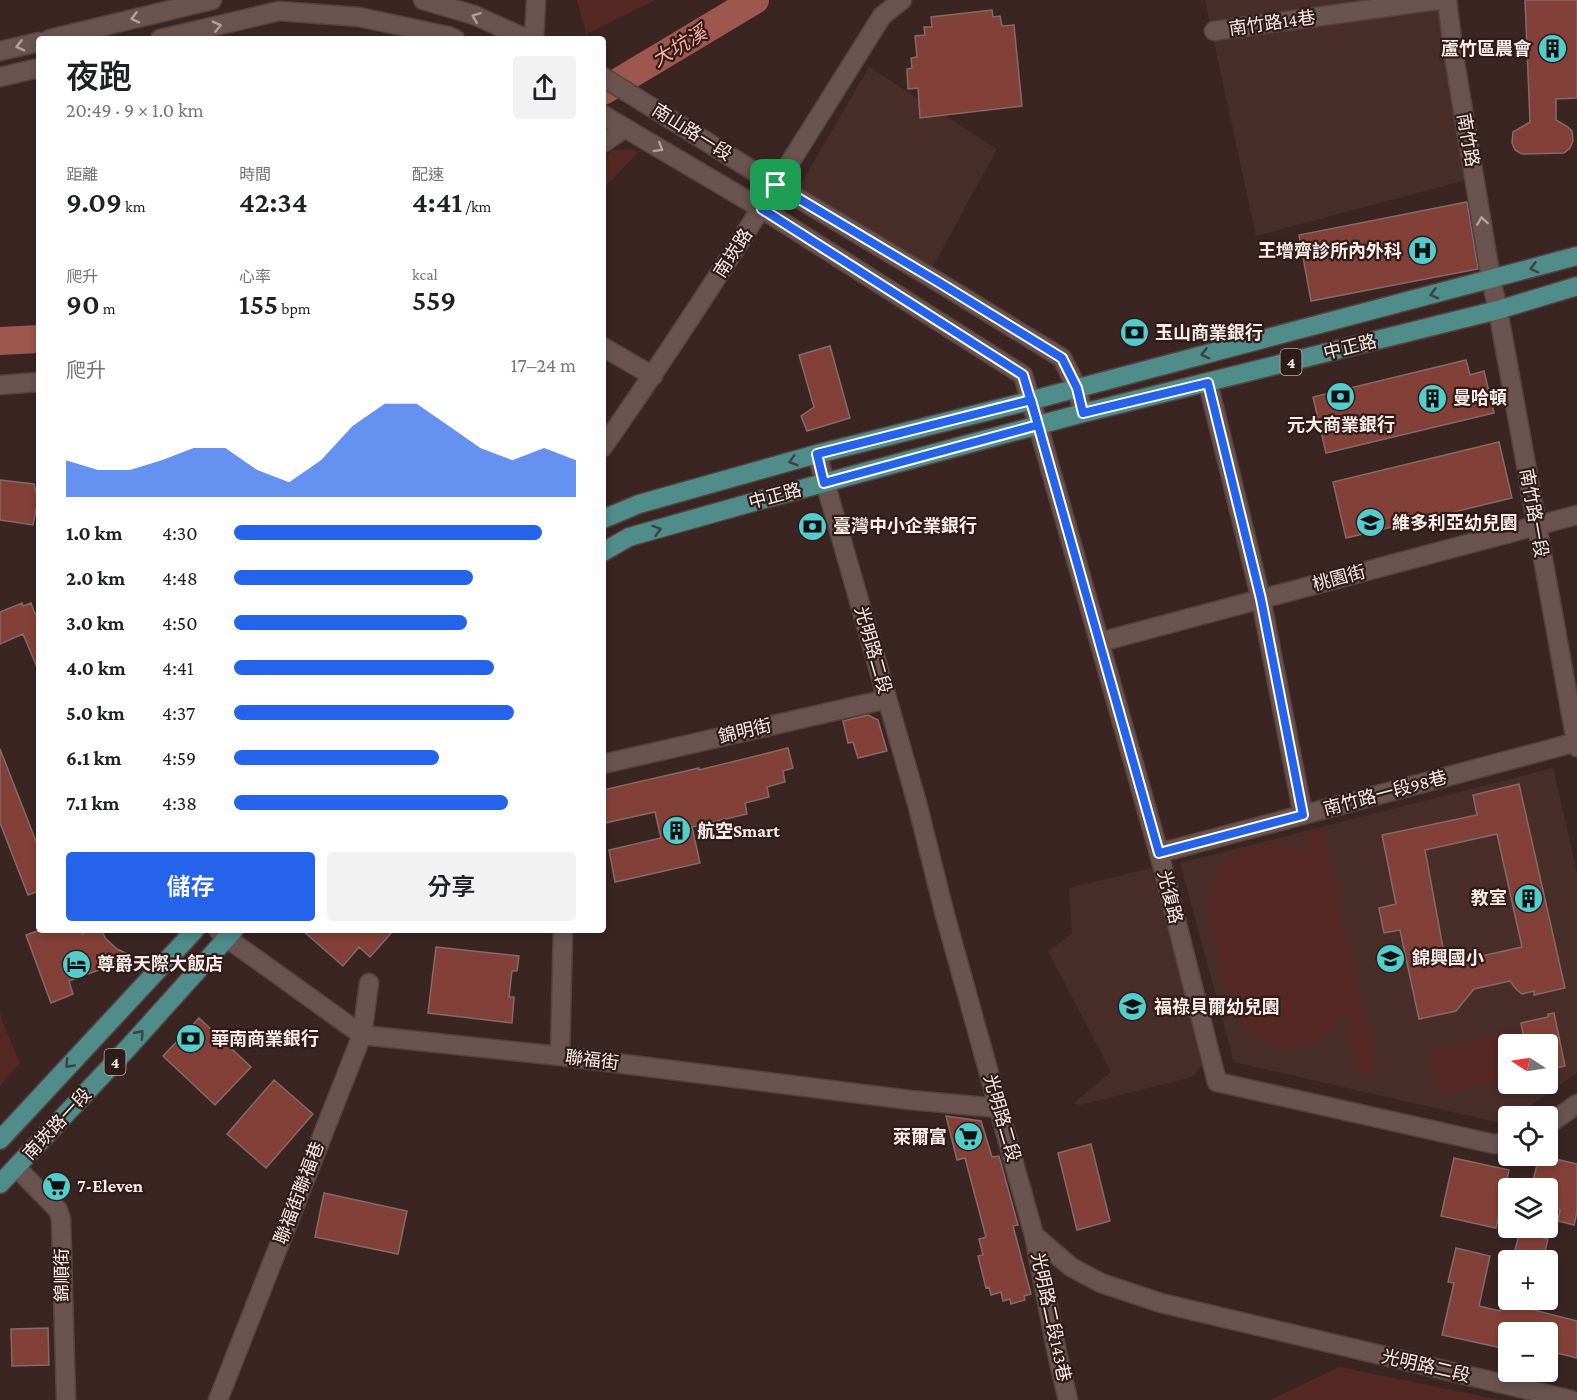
<!DOCTYPE html>
<html lang="zh-TW">
<head>
<meta charset="utf-8">
<style>
	body { margin:0; font-family:"Crimson Pro","Noto Sans TC",serif; background:#f2f2f2; color:#202124; height:100vh; display:flex; flex-direction:column; font-size:22px; white-space:nowrap }
	* { box-sizing:border-box; margin:0 }
	p { font-size:20px; color:#757577 }
	.icon { flex:none; width:33px; height:33px; fill:none; stroke:currentColor; stroke-width:2; stroke-linecap:round; stroke-linejoin:round }
	.map { position:relative; flex:1; overflow:hidden }
	.drawer { position:absolute; left:36px; top:36px; width:570px; height:897px; display:flex; flex-direction:column; background:#fff; border-radius:6px; box-shadow:0 3px 9px #0003 }
	.drawer>* { flex:none }
	.needle { width:39px; rotate:282deg }
	.buttons { position:absolute; left:1498px; top:1034px; display:grid; gap:12px }
	.buttons a { display:grid; place-items:center; width:60px; height:60px; border-radius:6px; background:#fff; box-shadow:0 3px 9px #0003; font-size:30px }
	.pin { position:absolute; display:grid; place-items:center; width:51px; height:51px; color:#fff; margin:-26px; border-radius:12px; box-shadow:0 3px 9px #0006 }
	.round { display:grid; place-items:center; flex:none; width:63px; height:63px; border-radius:6px; background:#f2f2f2 }
	.overview { display:flex; align-items:center; justify-content:space-between; height:102px; padding:0 30px }
	h1 { font-size:33px; font-weight:600; line-height:45px }
	.metrics { display:grid; grid-template-columns:repeat(3,1fr); gap:9px; height:102px; padding:6px 30px }
	.metrics div { display:grid; align-content:center }
	.metrics b { font-size:30px; font-weight:600 }
	.metrics small { font-size:16px; font-weight:400 }
	.metrics p { font-size:16px }
	.chart { height:168px; padding:12px 30px }
	.chart p { display:flex; justify-content:space-between }
	.chart svg { width:100%; height:108px; margin-top:6px; fill:#2563eb; opacity:.7 }
	.cta { display:flex; gap:12px; margin-top:auto; padding:12px 30px }
	.cta a { flex:1; height:69px; border-radius:6px; background:#2563eb; color:#fff; font-size:24px; font-weight:600; line-height:69px; text-align:center }
	.cta a+a { background:#f2f2f2; color:#202124 }
	ul { padding:0 30px; list-style:none; font-size:20px }
	li { display:grid; grid-template-columns:96px 72px 1fr; align-items:center; height:45px }
	li i { height:15px; border-radius:8px; background:#2563eb }
	.map>svg:first-child { display:block }
	.built { fill:#492d29; fill-rule:evenodd }
	.green { fill:#552823 }
	.lines { fill:none; stroke-linecap:round; stroke-linejoin:round }
	.river { stroke:#9d574e; stroke-width:28 }
	.building { fill:#834038; stroke:#846b67; stroke-width:1.5; fill-rule:evenodd }
	.minor-casing { stroke:#544340; stroke-width:21 }
	.tertiary-casing { stroke:#544340; stroke-width:21 }
	.primary-casing { stroke:#544340; stroke-width:21 }
	.minor { stroke:#6b534f; stroke-width:18 }
	.tertiary { stroke:#6b534f; stroke-width:18 }
	.primary { stroke:#4f8c8a; stroke-width:18 }
	.oneway { stroke:#b2a09c }
	.oneway2 { stroke:#3a4341 }
	.route-casing { stroke:#fff; stroke-width:12 }
	.route { stroke:#2563eb; stroke-width:8 }
	.labels { text-anchor:middle; stroke-width:4.5; stroke-linejoin:round; paint-order:stroke }
	.shield { fill:#2f1c19; stroke:#bdaeab; stroke-width:1.5 }
	.shield-label { font-size:16px; font-weight:bold; fill:#faece9 }
	.street-label { font-size:18px; fill:#faece9; stroke:#2f1c19 }
	.poi-label { font-size:18px; font-weight:bold; fill:#faece9; stroke:#2f1c19; text-anchor:start }
	.water-label { font-size:20px; font-style:italic; fill:#feaca0; stroke:#2f1c19 }
</style>
</head>
<body>
<div class="map">
<svg width="1577" height="1400" viewBox="0 0 1577 1400">
	<rect width="100%" height="100%" fill="#3a2522"/>
	<path class="built" d="M1205 0H1445L1471 180 1455 183 1256 236Z
		M869 67 997 149 932 268 796 192Z
		M1553 768 1577 872V1073L1516 1116H1509L1508 1122H1496L1234 1062 1180 863ZM1509 1044H1548V1083H1509Z
		M1151 868 1204 1063 1192 1077 1080 1105 1074 1103 1111 1072 1048 951 1072 934 1069 888Z"/>
	<path class="green" d="M577 0H655L586 34Z
		M632 149 638 153 603 189V157L613 150Z
		M1323 829 1377 1072 1359 1076 1345 1015C1335 1025 1324 1039 1310 1044 1279 1055 1248 1037 1233 1010 1225 996 1223 974 1219 957 1213 932 1205 907 1214 881 1222 862 1239 849 1258 845 1276 842 1295 846 1311 855L1306 834Z
		M0 1010 2 1021 20 1063 0 1086Z
		M1517 1031 1520 1044H1509V1079L1440 1095 1430 1051Z
		M1340 1367 1500 1400H1270Z"/>
	<g class="lines">
		<path class="river" d="M603 91 755 0
			M0 341 39 339"/>
	</g>
	<path class="building" d="M1525 0H1577V98L1556 99V120L1568 127 1572 131 1573 141 1570 148 1564 153 1522 154 1515 150 1512 143 1513 132 1530 122Z
		M992 10 993 17 1000 16 1002 26 1014 25 1022 106 920 118 918 88 908 89 907 69 912 68 911 58 917 57 915 36 925 35 924 27H932L931 17Z
		M1467 202 1478 269 1311 301 1299 235Z
		M830 346 850 418 807 431 801 416 814 407 799 355Z
		M1466 360 1470 375 1484 371 1494 413 1326 453 1313 397Z
		M1499 442 1512 498 1346 538 1333 482Z
		M0 480 34 484 38 500 33 525 0 520Z
		M22 603 23 606 31 603 35 614 39 612V672L23 634 0 644V612Z
		M868 715 878 720 887 751 858 758 853 742 848 743 843 721Z
		M788 748 793 768 783 771 785 782 767 787 769 797 745 803 747 814 692 827 700 863 615 882 609 850 661 838 655 812 605 823 603 790 699 768V770Z
		M0 749 39 849V891L28 895 0 823Z
		M1519 784 1565 988 1534 995V991L1522 994 1516 989 1510 981 1474 989 1456 1011 1419 1019 1400 930 1384 933 1379 908 1396 904 1382 835 1477 815 1473 795ZM1497 834 1522 947 1446 964 1425 850Z
		M40 930H81L82 934 92 930H102L105 938 117 949 134 957 69 981 73 994 51 1003 26 935Z
		M302 930H394L370 957 359 947 343 966Z
		M436 947 519 956 517 971H512L509 997H514L512 1023 428 1013Z
		M1554 1013 1565 1066 1548 1070V1044H1525L1521 1023 1548 1017V1014Z
		M199 1018 251 1067 215 1105 163 1056Z
		M274 1080 313 1114 266 1168 227 1134Z
		M946 1116 981 1121 992 1157 999 1156 1018 1225 1013 1226 1031 1294 1024 1296 1025 1300 1011 1304 1010 1299 1003 1301 1001 1292 991 1295 989 1287 986 1288 978 1256 983 1255 979 1239 986 1237 965 1158 957 1160Z
		M1091 1144 1110 1221 1077 1230 1058 1153Z
		M1547 1157 1577 1164V1212L1574 1225 1558 1221 1560 1210 1548 1207V1188H1531L1538 1161Z
		M1454 1158 1509 1170 1496 1228 1441 1216Z
		M324 1193 407 1211 398 1254 315 1237Z
		M1520 1232 1548 1239 1543 1260H1524L1513 1257Z
		M1456 1248 1490 1256 1479 1306 1500 1311 1502 1302 1577 1321V1358L1548 1351V1332H1509V1341L1504 1340 1502 1348 1442 1335 1454 1283 1448 1282Z
		M48 1328 49 1365 12 1366 11 1329Z"/>
	<g class="lines">
		<defs>
			<path id="minor" d="M1447 0 1454 56 1491 279
				M1214 31 1438 0
				M534 39 536 0
				M603 143 625 128
				M603 347 653 376
				M1208 383 1261 599 1303 815
				M0 385 39 382
				M1038 425 1159 853 1217 1082 1494 1144 1509 1142
				M603 447C701 307 791 161 882 16L902 0
				M817 454 917 803 945 915 1034 1235 1071 1267 1101 1283 1161 1303 1571 1400
				M1100 642 1577 515
				M603 764 887 699
				M1159 853 1577 742
				M218 930 227 938 362 1035 560 1056 910 1100 998 1108
				M560 1056 563 930
				M1548 1125 1577 1104
				M16 1167 58 1210 61 1219 66 1400
				M1034 1235 1057 1353 1068 1400
				M218 1400 362 1035 369 983"/>
			<path id="tertiary" d="M423 0 474 15 527 39
				M50 39 212 0
				M160 39 279 11 359 17 448 36 455 39
				M0 51 39 42
				M0 77 39 68
				M603 77 776 185 940 283 1062 358 1077 388 1083 413
				M603 115 762 209 1023 375 1038 425
				M1491 279 1498 310 1577 747"/>
			<path id="primary" d="M603 519 639 504 817 454 1029 401 1577 256
				M603 552 629 537 757 501 1083 413 1498 310 1577 286
				M0 1140 195 930
				M0 1184 127 1049 234 930"/>
		</defs>
		<use href="#minor" class="minor-casing"/>
		<use href="#tertiary" class="tertiary-casing"/>
		<use href="#primary" class="primary-casing"/>
		<use href="#minor" class="minor"/>
		<use href="#tertiary" class="tertiary"/>
		<use href="#primary" class="primary"/>
	</g>
	<defs><path id="oneway-chevron" d="M-2-3.5L2.5 0L-2 3.5" fill="none" stroke-width="1.6" stroke-linecap="round" stroke-linejoin="round" transform="scale(1.5)"/></defs>
	<g class="oneway">
		<use href="#oneway-chevron" transform="translate(476 17) rotate(-159)"/>
		<use href="#oneway-chevron" transform="translate(135 18) rotate(166)"/>
		<use href="#oneway-chevron" transform="translate(217 26) rotate(-13)"/>
		<use href="#oneway-chevron" transform="translate(20 46) rotate(166)"/>
		<use href="#oneway-chevron" transform="translate(659 148) rotate(31)"/>
		<use href="#oneway-chevron" transform="translate(1482 221) rotate(-99)"/>
	</g>
	<g class="oneway2">
		<use href="#oneway-chevron" transform="translate(1534 268) rotate(165)"/>
		<use href="#oneway-chevron" transform="translate(1434 294) rotate(165)"/>
		<use href="#oneway-chevron" transform="translate(1205 354) rotate(165)"/>
		<use href="#oneway-chevron" transform="translate(793 461) rotate(164)"/>
		<use href="#oneway-chevron" transform="translate(657 530) rotate(-16)"/>
		<use href="#oneway-chevron" transform="translate(140 1034) rotate(-48)"/>
		<use href="#oneway-chevron" transform="translate(69 1064) rotate(133)"/>
	</g>
	<g class="lines">
		<defs>
			<path id="route" d="M776 185 762 209 1023 375 1038 425 824 483 817 454 1031 400 1159 853 1303 815 1261 599 1208 383 1083 413 1077 388 1062 358 940 283 776 185"/>
		</defs>
		<use href="#route" class="route-casing"/>
		<use href="#route" class="route"/>
	</g>
	<defs>
		<symbol id="building-disc" viewBox="-11 -11 22 22"><circle r="9.5" fill="#53cdcb" stroke="#2f1c19"/><path d="M-4-6H4V6H1V3H-1V6H-4ZM-2.5-4.3h1.7v1.8h-1.7ZM.8-4.3h1.7v1.8H.8ZM-2.5-1h1.7V.8h-1.7ZM.8-1h1.7V.8H.8Z" fill="#111"/></symbol>
		<symbol id="hospital-disc" viewBox="-11 -11 22 22"><circle r="9.5" fill="#53cdcb" stroke="#2f1c19"/><path d="M-5-5h3v3.5h4V-5h3V5h-3V1.5h-4V5h-3Z" fill="#111"/></symbol>
		<symbol id="bank-disc" viewBox="-11 -11 22 22"><circle r="9.5" fill="#53cdcb" stroke="#2f1c19"/><path d="M-6-4H6V4H-6ZM0-2.3a2.3 2.3 0 1 0 0 4.6a2.3 2.3 0 1 0 0-4.6Z" fill="#111"/></symbol>
		<symbol id="school-disc" viewBox="-11 -11 22 22"><circle r="9.5" fill="#53cdcb" stroke="#2f1c19"/><path d="M0-5L7-2L0 1L-7-2ZM-4 1L0 2.5L4 1V4Q0 6-4 4Z" fill="#111"/></symbol>
		<symbol id="hotel-disc" viewBox="-11 -11 22 22"><circle r="9.5" fill="#53cdcb" stroke="#2f1c19"/><path d="M-6-4.5h1.5V1H6V5H4.5V3h-9V5H-6ZM-4 0a1.8 1.8 0 1 1 3.6 0ZM.5 0V-2.5h3Q6-2.5 6 0Z" fill="#111"/></symbol>
		<symbol id="supermarket-disc" viewBox="-11 -11 22 22"><circle r="9.5" fill="#53cdcb" stroke="#2f1c19"/><path d="M-6-5.5h2.5l.6 2H6L4.5 2H-2.5L-4.4-4H-6ZM-1.5 3.2a1.3 1.3 0 1 0 .1 0ZM3 3.2a1.3 1.3 0 1 0 .1 0Z" fill="#111"/></symbol>
	</defs>
	<g fill-rule="evenodd">
		<use href="#building-disc" x="1536" y="32" width="33" height="33"/>
		<use href="#hospital-disc" x="1406" y="234" width="33" height="33"/>
		<use href="#bank-disc" x="1118" y="316" width="33" height="33"/>
		<use href="#bank-disc" x="1324" y="380" width="33" height="33"/>
		<use href="#building-disc" x="1416" y="382" width="33" height="33"/>
		<use href="#school-disc" x="1354" y="506" width="33" height="33"/>
		<use href="#bank-disc" x="796" y="510" width="33" height="33"/>
		<use href="#building-disc" x="660" y="814" width="33" height="33"/>
		<use href="#building-disc" x="1512" y="882" width="33" height="33"/>
		<use href="#school-disc" x="1374" y="942" width="33" height="33"/>
		<use href="#hotel-disc" x="60" y="948" width="33" height="33"/>
		<use href="#school-disc" x="1116" y="990" width="33" height="33"/>
		<use href="#bank-disc" x="174" y="1022" width="33" height="33"/>
		<use href="#supermarket-disc" x="952" y="1120" width="33" height="33"/>
		<use href="#supermarket-disc" x="40" y="1170" width="33" height="33"/>
	</g>
	<g class="labels">
		<g class="shield">
			<rect x="1280.5" y="349" width="21" height="26" rx="4.5"/>
			<rect x="104.5" y="1049" width="21" height="26" rx="4.5"/>
		</g>
		<g class="shield-label">
			<text x="1291" y="368">4</text>
			<text x="115" y="1068">4</text>
		</g>
		<g class="street-label">
			<text transform="translate(1272 23) rotate(-8)" y="6">南竹路14巷</text>
			<text transform="translate(692 132) rotate(32)" y="6">南山路一段</text>
			<text transform="translate(1468 140) rotate(80)" y="6">南竹路</text>
			<text transform="translate(733 253) rotate(-57)" y="6">南崁路</text>
			<text transform="translate(1350 347) rotate(-14)" y="6">中正路</text>
			<text transform="translate(775 496) rotate(-15)" y="6">中正路</text>
			<text transform="translate(1534 513) rotate(80)" y="6">南竹路一段</text>
			<text transform="translate(1339 578) rotate(-15)" y="6">桃園街</text>
			<text transform="translate(873 650) rotate(74)" y="6">光明路二段</text>
			<text transform="translate(745 731) rotate(-13)" y="6">錦明街</text>
			<text transform="translate(1385 793) rotate(-15)" y="6">南竹路一段98巷</text>
			<text transform="translate(1170 897) rotate(76)" y="6">光復路</text>
			<text transform="translate(592 1060) rotate(7)" y="6">聯福街</text>
			<text transform="translate(1002 1118) rotate(74)" y="6">光明路二段</text>
			<text transform="translate(57 1124) rotate(-47)" y="6">南崁路一段</text>
			<text transform="translate(299 1193) rotate(-69)" y="6">聯福街聯福巷</text>
			<text transform="translate(62 1275) rotate(-90)" y="6">錦順街</text>
			<text transform="translate(1051 1317) rotate(78)" y="6">光明路二段143巷</text>
			<text transform="translate(1426 1366) rotate(13)" y="6">光明路二段</text>
		</g>
		<g class="poi-label">
			<text x="1531" y="55" text-anchor="end">蘆竹區農會</text>
			<text x="1402" y="257" text-anchor="end">王增齊診所內外科</text>
			<text x="1155" y="339">玉山商業銀行</text>
			<text x="1453" y="404">曼哈頓</text>
			<text x="1341" y="431" text-anchor="middle">元大商業銀行</text>
			<text x="1392" y="529">維多利亞幼兒園</text>
			<text x="833" y="532">臺灣中小企業銀行</text>
			<text x="697" y="837">航空Smart</text>
			<text x="1507" y="904" text-anchor="end">教室</text>
			<text x="1412" y="964">錦興國小</text>
			<text x="97" y="970">尊爵天際大飯店</text>
			<text x="1154" y="1013">福祿貝爾幼兒園</text>
			<text x="211" y="1045">華南商業銀行</text>
			<text x="947" y="1143" text-anchor="end">萊爾富</text>
			<text x="77" y="1192">7-Eleven</text>
		</g>
		<g class="water-label">
			<text transform="translate(679 46) rotate(-31)" y="7">大坑溪</text>
		</g>
	</g>
</svg>
<div class="buttons">
<a><svg class="needle" viewBox="-14 -14 28 28"><path d="M0-13l5 13h-10z" fill="#e53935"/><path d="M0 13l5-13h-10z" fill="#757577"/></svg></a>
<a><svg class="icon" aria-label="locate" viewBox="0 0 24 24"><circle cx="12" cy="12" r="6"/><path d="M12 2v4M12 18v4M2 12h4M18 12h4"/></svg></a>
<a><svg class="icon" aria-label="layers" viewBox="0 0 24 24"><path d="M12 4l9 5-9 5-9-5zM3 14l9 5 9-5"/></svg></a>
<a>+</a>
<a>−</a>
</div>
<div class="pin" style="left:776px;top:185px;background:#1e9e55"><svg class="icon" aria-label="arrive" viewBox="0 0 24 24"><path d="M6 21V4h12l-3 4 3 4H6"/></svg></div>
<section class="drawer">
<div class="overview"><div><h1>夜跑</h1><p>20:49 · 9 × 1.0 km</p></div><a class="round"><svg class="icon" aria-label="share" viewBox="0 0 24 24"><path d="M12 15V3M7 8l5-5 5 5M5 13v7h14v-7"/></svg></a></div>
<div class="metrics">
<div><p>距離</p><b>9.09<small> km</small></b></div>
<div><p>時間</p><b>42:34</b></div>
<div><p>配速</p><b>4:41<small> /km</small></b></div>
</div>
<div class="metrics">
<div><p>爬升</p><b>90<small> m</small></b></div>
<div><p>心率</p><b>155<small> bpm</small></b></div>
<div><p>kcal</p><b>559</b></div>
</div>
<div class="chart"><p><span>爬升</span>17–24 m</p>
<svg viewBox="0 0 160 44" preserveAspectRatio="none"><path d="M0 44V29L10 33L20 33L30 29L40 24L50 24L60 33L70 38L80 29L90 15L100 6L110 6L120 15L130 24L140 29L150 24L160 29V44z"/></svg>
</div>
<ul>
<li><b>1.0 km</b>4:30<i style="width:90%"></i></li>
<li><b>2.0 km</b>4:48<i style="width:70%"></i></li>
<li><b>3.0 km</b>4:50<i style="width:68%"></i></li>
<li><b>4.0 km</b>4:41<i style="width:76%"></i></li>
<li><b>5.0 km</b>4:37<i style="width:82%"></i></li>
<li><b>6.1 km</b>4:59<i style="width:60%"></i></li>
<li><b>7.1 km</b>4:38<i style="width:80%"></i></li>
</ul>
<div class="cta"><a>儲存</a><a>分享</a></div>
</section>
</div>
</body>
</html>
